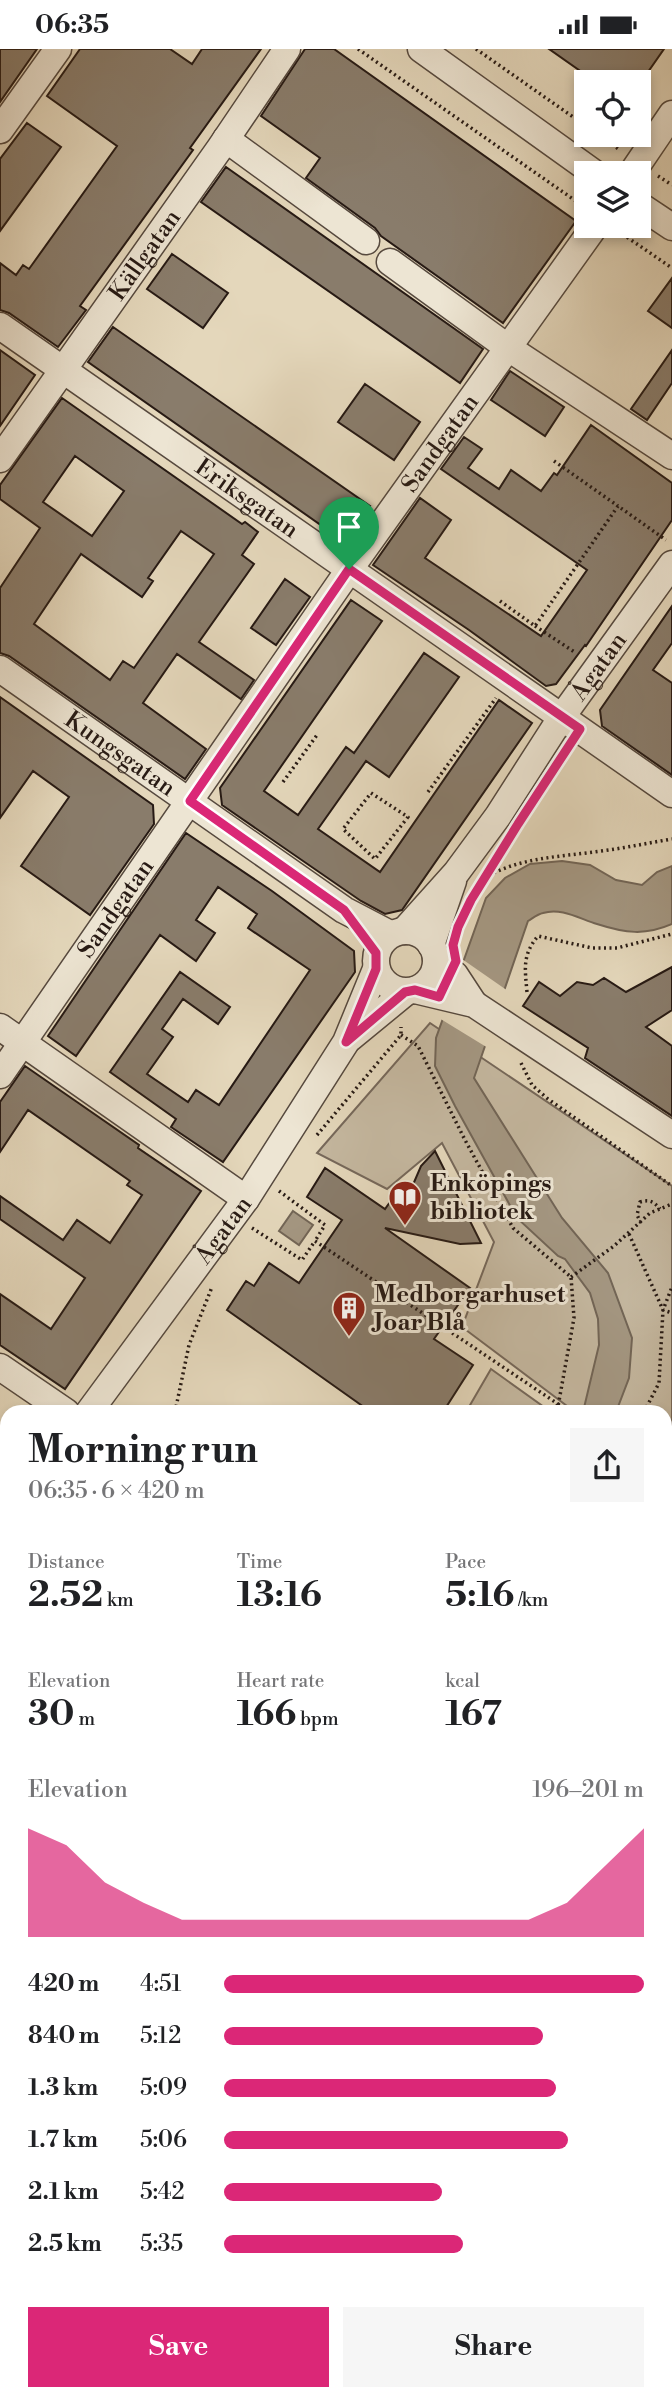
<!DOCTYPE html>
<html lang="en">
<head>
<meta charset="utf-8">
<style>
	body { margin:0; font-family:"Libre Bodoni",serif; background:#f6f6f6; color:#202124; height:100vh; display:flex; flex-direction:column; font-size:26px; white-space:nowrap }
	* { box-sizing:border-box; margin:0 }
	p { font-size:23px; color:#757577 }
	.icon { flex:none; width:38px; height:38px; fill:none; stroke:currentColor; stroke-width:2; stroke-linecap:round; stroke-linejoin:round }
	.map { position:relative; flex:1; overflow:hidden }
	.drawer { position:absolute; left:0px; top:1356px; width:672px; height:996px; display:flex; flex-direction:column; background:#fff; border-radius:21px 21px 0 0; box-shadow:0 4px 10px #0003 }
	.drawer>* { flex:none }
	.fabs { position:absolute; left:574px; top:21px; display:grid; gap:14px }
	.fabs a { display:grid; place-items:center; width:77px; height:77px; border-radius:0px; background:#fff; box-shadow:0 4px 10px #0003; font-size:35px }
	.pin { position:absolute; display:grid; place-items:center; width:60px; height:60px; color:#fff; margin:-72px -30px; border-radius:50% 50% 50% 0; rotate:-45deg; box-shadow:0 0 7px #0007 }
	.pin .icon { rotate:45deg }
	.round { display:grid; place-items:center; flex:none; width:74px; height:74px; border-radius:0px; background:#f6f6f6 }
	.overview { display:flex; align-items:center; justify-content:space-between; height:119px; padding:0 28px }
	h1 { font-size:38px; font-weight:700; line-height:52px }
	.stats { display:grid; grid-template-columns:repeat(3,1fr); gap:10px; height:119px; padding:7px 28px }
	.stats div { display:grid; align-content:center }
	.stats b { font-size:35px; font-weight:700 }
	.stats small { font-size:19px; font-weight:400 }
	.stats p { font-size:19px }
	.chart { height:196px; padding:14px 28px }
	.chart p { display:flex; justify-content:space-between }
	.chart svg { width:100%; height:126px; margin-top:7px; fill:#db2777; opacity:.7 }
	.action { display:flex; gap:14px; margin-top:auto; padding:14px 28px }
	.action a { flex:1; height:80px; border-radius:0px; background:#db2777; color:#fff; font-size:28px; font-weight:700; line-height:80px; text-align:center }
	.action a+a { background:#f6f6f6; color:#202124 }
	ul { padding:0 28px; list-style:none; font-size:23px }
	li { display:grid; grid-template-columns:112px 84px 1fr; align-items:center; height:52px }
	li i { height:18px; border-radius:9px; background:#db2777 }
	.status { display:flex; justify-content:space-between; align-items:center; height:49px; padding:0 35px; background:#fff; direction:ltr }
	.status svg { height:19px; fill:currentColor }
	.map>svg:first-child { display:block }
	.green { fill:#c4b79f; stroke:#76685a; stroke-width:2 }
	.water { fill:#a49782; stroke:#726556; stroke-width:2 }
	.pier { fill:#e4d7bb }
	.building { fill:#897c6b; stroke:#271a14; stroke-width:2; fill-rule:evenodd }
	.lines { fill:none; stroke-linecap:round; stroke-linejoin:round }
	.minor-casing { stroke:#56493e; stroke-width:29 }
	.path { stroke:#271a14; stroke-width:3.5; stroke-dasharray:2 3.5; stroke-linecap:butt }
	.minor { stroke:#ede5d3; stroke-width:26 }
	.route-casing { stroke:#fff; stroke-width:14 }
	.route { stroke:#db2777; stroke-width:9 }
	.labels { text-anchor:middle; stroke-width:6; stroke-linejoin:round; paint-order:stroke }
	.street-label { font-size:24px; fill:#271a14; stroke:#ede5d3 }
	.poi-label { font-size:24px; font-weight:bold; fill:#271a14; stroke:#ede5d3; text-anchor:start }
</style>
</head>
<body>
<div class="status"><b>06:35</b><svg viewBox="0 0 49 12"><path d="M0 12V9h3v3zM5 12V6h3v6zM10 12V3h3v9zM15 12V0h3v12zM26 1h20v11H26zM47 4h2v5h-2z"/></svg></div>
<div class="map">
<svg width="672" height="2351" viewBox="0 0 672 2351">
	<rect width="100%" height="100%" fill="#e4d7bb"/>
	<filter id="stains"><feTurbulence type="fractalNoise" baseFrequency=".00286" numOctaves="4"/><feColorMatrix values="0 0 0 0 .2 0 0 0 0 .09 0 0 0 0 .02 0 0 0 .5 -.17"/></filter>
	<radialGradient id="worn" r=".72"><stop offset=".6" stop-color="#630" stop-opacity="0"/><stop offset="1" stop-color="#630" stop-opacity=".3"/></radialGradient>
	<path class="green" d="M430 974 672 1137V1437L665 1432V1363H575L462 1278 494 1193 442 1094 387 1140 317 1104Z
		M491 1320 551 1363H466Z
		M665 1681 672 1686V2351H526L523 2345H665Z
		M7 2154V2345H93V2351H3L0 2335V2156Z"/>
	<path class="water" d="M562 812 590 816 616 831 642 836 657 823 672 817V875C645 887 625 884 597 875 580 870 561 858 543 864 538 865 533 869 528 872L474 1029 562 1169 608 1224 632 1289 629 1329 616 1363H583L599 1296 598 1270 590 1244 565 1210 558 1207 517 1169 455 1057 435 1017 436 989 486 849 505 829 530 815Z
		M293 1162 313 1176 299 1196 279 1182Z"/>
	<path class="pier" d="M462 910 508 942 488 999 439 969Z"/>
	<path class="building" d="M0 0H37L0 53Z
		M80 0H170L192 15 202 0H261L190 99 193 101 80 257 86 261 58 298 9 264 0 261V214L16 226 23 216 29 220 117 97 47 47Z
		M305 0H334L576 172 503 274 381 187 375 179 306 129 320 109 261 67Z
		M549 0H664L641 33H596Z
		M27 74 61 98 0 182V110Z
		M226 118 483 300 460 334 201 153Z
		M172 205 228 244 203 279 147 240Z
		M672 229V279L648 262Z
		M113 278 370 457 345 493 88 313Z
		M0 301 35 326 0 377Z
		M672 301V334L647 371 631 360Z
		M510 322 564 358 545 387 491 351Z
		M365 335 420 373 394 411 338 373Z
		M62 349 242 475 245 473 258 483 242 506 254 515 199 593 254 631 241 650 177 605 143 654 206 700 185 730 9 607 0 604V539L40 479 0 450V436ZM75 407 124 442 92 487 43 453ZM181 482 214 505 134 619 123 612 110 631 34 575 81 505 142 548 153 532 148 529Z
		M591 376 672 434V471L586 597 585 596 556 635 546 637 469 581 373 516 420 449 451 471 425 509 541 587 587 521 441 420 464 388 482 400 468 419 499 440 511 421 541 442 554 424 557 426Z
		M285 530 310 548 276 596 251 579Z
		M351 551 382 572 264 742 298 766 346 698 354 704 424 604 459 628 389 728 366 712 318 780 380 823 499 651 532 674 402 861 385 865 361 852 222 756 220 739Z
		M672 557V594L653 621 672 634V726L602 677 600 661Z
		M0 648 153 756 154 775 90 866 21 817 69 748 33 722 0 769Z
		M186 784 272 842 354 902 355 923 223 1113 171 1078 176 1070 110 1023 180 923 230 958 218 975 183 950 162 980 173 988 147 1025 188 1053 196 1041 219 1056 310 921 248 879 257 865 218 838 196 871 215 884 196 912 160 886 76 1007 48 987Z
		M672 918V961L646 978 672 997V1067L585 1009 588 999 523 957 539 933 560 947 577 933 593 936 604 929 626 943Z
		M25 1017 139 1096 138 1099 201 1142 65 1340 0 1296V1245L51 1280 85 1229 0 1170V1147L63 1191 77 1171 110 1194 142 1146 127 1136 130 1132 28 1061 0 1103V1053Z
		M435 1102 481 1194 460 1195 385 1179 470 1239 434 1290 473 1316 443 1363H371L227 1261 246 1232 254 1237 269 1214 299 1234 342 1171 307 1148 325 1119 385 1160 395 1146 406 1152 421 1117Z"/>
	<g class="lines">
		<defs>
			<g id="minor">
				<path d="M421 0 594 124"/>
				<path d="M0 81 58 0"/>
				<path d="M226 90 366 192"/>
				<path d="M632 124 672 65"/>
				<path d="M639 156 672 178"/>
				<path d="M390 213 507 298 672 407"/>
				<path id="s1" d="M0 277 672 745"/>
				<path id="s2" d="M0 410 220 99 287 0"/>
				<path id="s3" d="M0 620 344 861 390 885"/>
				<circle cx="406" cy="912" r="30"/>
				<path id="s4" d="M404 882 456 824 498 767 561 669 672 515"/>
				<path d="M431 896 453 832"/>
				<path d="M436 909 455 926 474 955"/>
				<path d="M415 941 474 955 672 1086"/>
				<path d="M0 978 246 1150"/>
				<path d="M350 989 406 943"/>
				<path id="s5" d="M0 1026 349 521 595 177"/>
				<path d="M0 1318 66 1363"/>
				<path id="s6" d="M89 1363 246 1150 346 993 376 920"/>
				<path d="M0 1492 7 1482"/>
				<path d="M665 1844 672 1839"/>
				<path d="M0 2025 7 2024"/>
				<path d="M665 2132 672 2142"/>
				<path d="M0 2140 7 2138"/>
				<path d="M326 2345 327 2351"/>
			</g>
		</defs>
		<use href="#minor" class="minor-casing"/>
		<path class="path" d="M358 0 583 157
			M476 0 586 77
			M598 86 620 101
			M658 127 672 136
			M618 182 672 219
			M554 412 618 457
			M500 552 535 577 618 457 666 491
			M535 577 576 604
			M283 733 317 686
			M428 743 496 649
			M371 744 408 768 375 810 343 780Z
			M484 829C520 808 560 808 601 802 625 799 648 794 672 790
			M475 844 483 830
			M527 943C525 920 522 906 538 887L592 899H617L672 885
			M401 986 418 997 465 1091 513 1179 571 1228 574 1269 557 1363
			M521 1014 532 1036 548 1050 672 1137
			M317 1086 401 986V978
			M279 1142 325 1176 315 1192
			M641 1174 637 1166 640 1153C650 1150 654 1153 660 1160
			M252 1179 302 1211 315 1192 570 1363
			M629 1185 663 1261 672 1264
			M571 1228 614 1197 650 1164 672 1155
			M175 1363 189 1296 212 1238
			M547 1363 558 1356
			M644 1363 659 1334 663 1261 672 1238
			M665 1389 672 1387
			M665 1434 672 1439
			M0 1550 7 1538
			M0 1720 7 1725
			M0 1856 7 1841
			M0 2181 7 2187
			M53 2345 54 2351
			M428 2345 431 2351
			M67 2351 68 2345"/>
		<use href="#minor" class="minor"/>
	</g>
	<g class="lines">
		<defs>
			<path id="route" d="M349 520 580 680 518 775 471 851 458 878 453 896 456 912 439 948 415 941 405 943 346 993 376 920V904L344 861 190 752Z"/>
		</defs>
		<use href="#route" class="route-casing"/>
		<use href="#route" class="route"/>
	</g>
	<defs>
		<symbol id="library-pin" viewBox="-11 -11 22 30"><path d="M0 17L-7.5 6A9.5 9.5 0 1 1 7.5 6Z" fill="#8f2418" stroke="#ede5d3"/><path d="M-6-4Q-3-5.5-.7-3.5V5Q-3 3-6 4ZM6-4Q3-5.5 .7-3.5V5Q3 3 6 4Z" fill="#fff"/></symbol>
		<symbol id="building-pin" viewBox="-11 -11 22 30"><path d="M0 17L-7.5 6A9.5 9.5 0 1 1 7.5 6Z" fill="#8f2418" stroke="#ede5d3"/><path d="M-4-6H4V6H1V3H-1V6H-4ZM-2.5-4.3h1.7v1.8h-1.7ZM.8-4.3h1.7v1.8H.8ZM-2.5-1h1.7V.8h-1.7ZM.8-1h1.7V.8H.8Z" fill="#fff"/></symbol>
	</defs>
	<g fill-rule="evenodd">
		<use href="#library-pin" x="386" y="1129" width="38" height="52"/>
		<use href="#building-pin" x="330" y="1240" width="38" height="52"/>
	</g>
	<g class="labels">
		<g class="street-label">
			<text dy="8" stroke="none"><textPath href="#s2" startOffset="250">Källgatan</textPath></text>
			<text dy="8" stroke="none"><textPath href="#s5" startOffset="770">Sandgatan</textPath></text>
			<text dy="8" stroke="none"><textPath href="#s1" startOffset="301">Eriksgatan</textPath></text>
			<text dy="8" stroke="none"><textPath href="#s4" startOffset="329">Ågatan</textPath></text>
			<text dy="8" stroke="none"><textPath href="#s3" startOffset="147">Kungsgatan</textPath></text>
			<text dy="8" stroke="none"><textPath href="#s5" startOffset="203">Sandgatan</textPath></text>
			<text dy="8" stroke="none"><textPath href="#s6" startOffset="226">Ågatan</textPath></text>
		</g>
		<g class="poi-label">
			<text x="430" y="1142">Enköpings<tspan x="430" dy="28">bibliotek</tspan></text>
			<text x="374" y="1253">Medborgarhuset<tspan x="374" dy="28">Joar Blå</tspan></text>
		</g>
	</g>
	<rect width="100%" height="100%" filter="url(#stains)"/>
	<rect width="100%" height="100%" fill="url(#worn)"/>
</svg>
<div class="fabs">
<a><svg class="icon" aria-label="locate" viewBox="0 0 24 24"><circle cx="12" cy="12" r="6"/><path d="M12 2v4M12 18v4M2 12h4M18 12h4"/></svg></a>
<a><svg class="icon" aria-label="layers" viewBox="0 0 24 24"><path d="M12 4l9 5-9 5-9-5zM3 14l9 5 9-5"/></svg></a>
</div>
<div class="pin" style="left:349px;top:520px;background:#1e9e55"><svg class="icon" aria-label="arrive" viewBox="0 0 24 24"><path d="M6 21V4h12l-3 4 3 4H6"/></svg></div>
<section class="drawer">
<div class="overview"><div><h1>Morning run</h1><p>06:35 · 6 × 420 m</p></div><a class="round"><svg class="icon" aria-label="share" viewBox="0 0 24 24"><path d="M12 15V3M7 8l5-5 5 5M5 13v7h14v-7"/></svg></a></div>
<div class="stats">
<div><p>Distance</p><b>2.52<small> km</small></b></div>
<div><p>Time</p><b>13:16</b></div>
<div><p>Pace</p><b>5:16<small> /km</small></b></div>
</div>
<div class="stats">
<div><p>Elevation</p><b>30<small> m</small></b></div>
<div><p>Heart rate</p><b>166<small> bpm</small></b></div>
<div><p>kcal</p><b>167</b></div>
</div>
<div class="chart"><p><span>Elevation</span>196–201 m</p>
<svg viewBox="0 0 160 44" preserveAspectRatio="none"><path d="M0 44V6L10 12L20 25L30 32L40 38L50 38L60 38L70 38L80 38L90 38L100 38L110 38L120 38L130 38L140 32L150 19L160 6V44z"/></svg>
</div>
<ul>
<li><b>420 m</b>4:51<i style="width:100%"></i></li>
<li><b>840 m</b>5:12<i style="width:76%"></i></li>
<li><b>1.3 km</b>5:09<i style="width:79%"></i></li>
<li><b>1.7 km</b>5:06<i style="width:82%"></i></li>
<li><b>2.1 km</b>5:42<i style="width:52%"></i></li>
<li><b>2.5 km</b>5:35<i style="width:57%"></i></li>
</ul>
<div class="action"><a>Save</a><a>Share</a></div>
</section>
</div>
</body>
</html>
